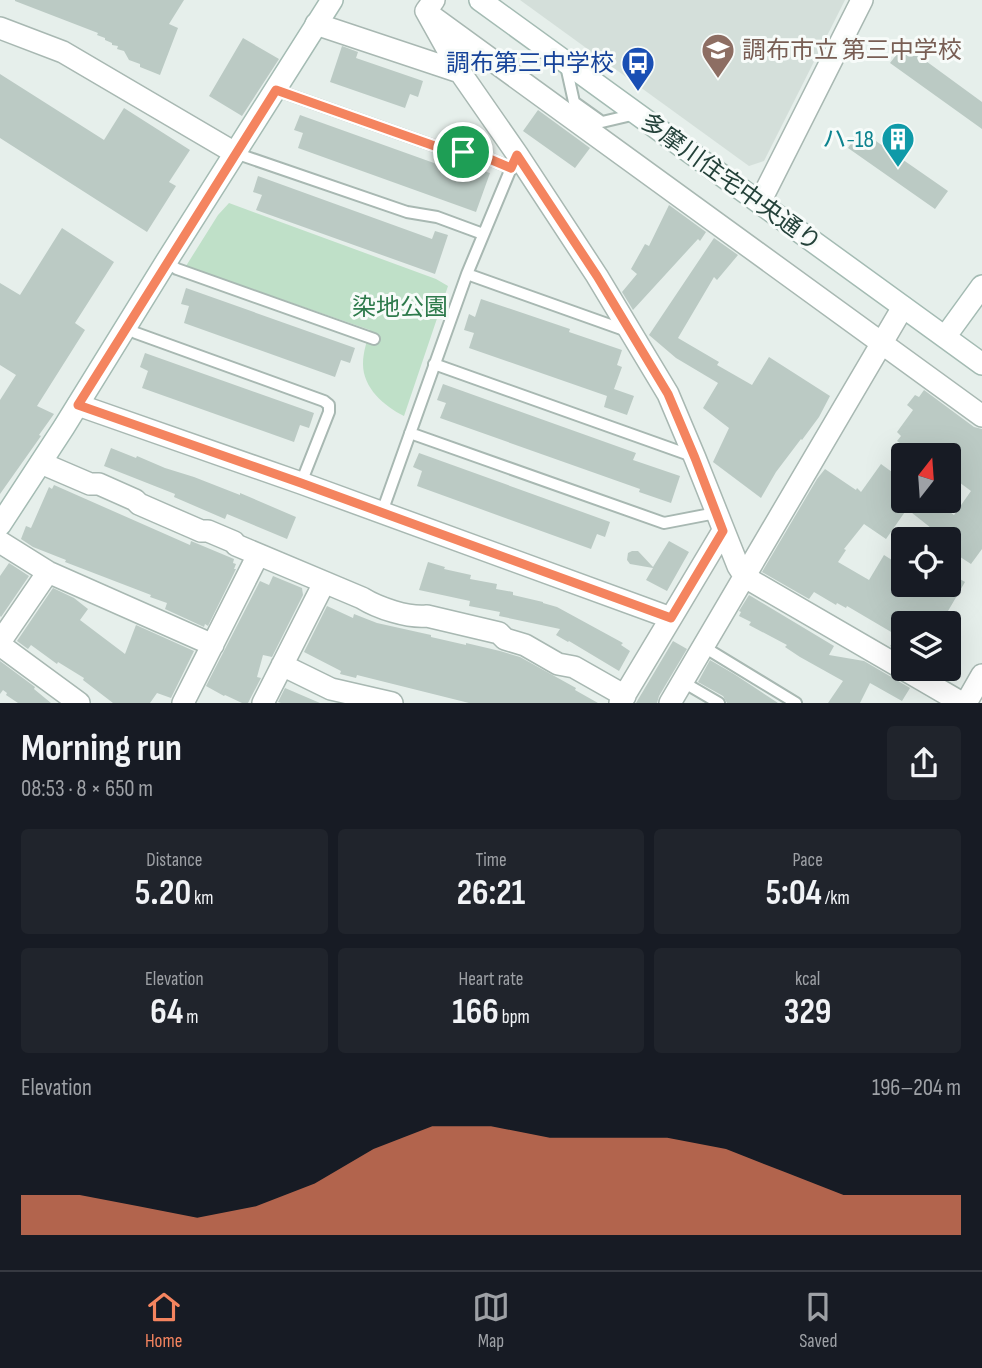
<!DOCTYPE html>
<html lang="en">
<head>
<meta charset="utf-8">
<style>
	body { margin:0; font-family:"Sofia Sans Condensed","Noto Sans JP",sans-serif; background:#20242c; color:#f1f3f6; height:100vh; display:flex; flex-direction:column; font-size:26px; white-space:nowrap }
	* { box-sizing:border-box; margin:0 }
	p { font-size:23px; color:#9ea1a6 }
	.icon { flex:none; width:38px; height:38px; fill:none; stroke:currentColor; stroke-width:2; stroke-linecap:round; stroke-linejoin:round }
	.map { position:relative; height:703px; overflow:hidden }
	.side { display:flex; flex-direction:column; background:#171b24; flex:1 }
	.side>* { flex:none }
	.needle { width:46px; rotate:17deg }
	.controls { position:absolute; left:891px; top:443px; display:grid; gap:14px }
	.controls a { display:grid; place-items:center; width:70px; height:70px; border-radius:7px; background:#171b24; box-shadow:0 7px 28px #0002; font-size:35px }
	.pin { position:absolute; display:grid; place-items:center; width:60px; height:60px; color:#fff; margin:-30px; border:4px solid #fff; border-radius:50%; box-shadow:0 2px 7px #0007 }
	.round { display:grid; place-items:center; flex:none; width:74px; height:74px; border-radius:7px; background:#20242c }
	.overview { display:flex; align-items:center; justify-content:space-between; height:119px; padding:0 21px }
	h1 { font-size:38px; font-weight:700; line-height:52px }
	.figures { display:grid; grid-template-columns:repeat(3,1fr); gap:10px; height:119px; padding:7px 21px }
	.figures div { display:grid; align-content:center; border-radius:7px; background:#20242c; text-align:center }
	.figures b { font-size:35px; font-weight:700 }
	.figures small { font-size:19px; font-weight:400 }
	.figures p { font-size:19px }
	.chart { height:196px; padding:14px 21px }
	.chart p { display:flex; justify-content:space-between }
	.chart svg { width:100%; height:126px; margin-top:7px; fill:#f4845f; opacity:.7 }
	.dock { display:flex; justify-content:space-around; align-items:center; height:98px; border-top:2px solid #363941; background:#171b24; font-size:19px; color:#9ea1a6 }
	.dock a { display:grid; justify-items:center; gap:4px }
	.dock .on { color:#f4845f }
	.map>svg:first-child { display:block }
	.built { fill:#d4dfda }
	.green { fill:#bfe0c8 }
	.building { fill:#bbcac4 }
	.lines { fill:none; stroke-linecap:round; stroke-linejoin:round }
	.lane-casing { stroke:#a8b8b2; stroke-width:14 }
	.street-casing { stroke:#a8b8b2; stroke-width:24 }
	.secondary-casing { stroke:#a4bbb3; stroke-width:24 }
	.lane { stroke:#fff; stroke-width:10 }
	.street { stroke:#fff; stroke-width:21 }
	.secondary { stroke:#fff; stroke-width:21 }
	.route-casing { stroke:#fff; stroke-width:14 }
	.route { stroke:#f4845f; stroke-width:9 }
	.labels { text-anchor:middle; stroke-width:6; stroke-linejoin:round; paint-order:stroke }
	.education-label { font-size:24px; fill:#785e54; stroke:#f7fbf9; text-anchor:start }
	.transit-label { font-size:24px; fill:#164399; stroke:#f7fbf9; text-anchor:end }
	.culture-label { font-size:24px; fill:#0d838f; stroke:#f7fbf9; text-anchor:end }
	.street-label { font-size:24px; fill:#24423a; stroke:#f7fbf9 }
	.park-label { font-size:24px; fill:#2d7a4b; stroke:#f7fbf9 }
</style>
</head>
<body>
<div class="map">
<svg width="982" height="703" viewBox="0 0 982 703">
	<rect width="100%" height="100%" fill="#e6efeb"/>
	<path class="built" d="M520 0H845L764 161 749 166Z"/>
	<path class="green" d="M229 203 436 279 448 286 404 416C384 406 363 388 363 364 363 352 367 341 370 330L186 266 218 215Z"/>
	<path class="building" d="M15 0H184L169 24 178 28 160 75 140 67V64L129 60 124 51 117 49 118 46 112 45V43L105 40V38L97 35 98 33 15 1Z
		M243 38 279 59 242 116 209 96Z
		M904 45 982 102V129L890 63Z
		M342 46 358 52 356 58 423 81 418 97 410 94 405 108 330 82Z
		M0 74 104 140 124 108 190 150 169 182 176 186 147 232 0 138Z
		M538 110 590 148 575 168 523 131Z
		M300 115 473 177 476 169 490 173 476 212 298 148 303 133 294 130Z
		M860 130 948 191 935 209 848 148Z
		M258 176 432 239 435 231 448 235 435 274 256 210 262 195 253 192Z
		M669 205 706 232 700 241 698 239 633 310 622 292 637 274 631 269 645 244 649 246Z
		M62 228 114 262 75 323 85 330 37 406 54 414 39 435 41 436 0 494V400L16 375 0 365V283L20 295Z
		M714 238 738 255 717 280 714 277 678 338 719 362 717 365 752 385 769 357 830 396 819 417 802 440 801 439 776 472 761 498 713 462 729 428 703 408 718 383 676 358 649 335Z
		M186 288 355 348 350 363 341 360 335 377 184 323 189 306 181 304Z
		M481 299 570 329 569 332 622 350 617 365 622 367 614 389 634 396 627 415 604 407 607 396 469 348 474 333 464 330 469 314 475 317Z
		M145 353 314 413 309 428 300 425 294 442 142 388 148 371 140 367Z
		M443 384 636 453 633 460 680 476 671 503 639 492 640 489 440 418 446 403 437 400Z
		M924 390 974 427 982 429V549L971 564 948 549V539H945L907 509 886 539 864 524 844 549 846 550 838 562 869 580 884 555 903 567V584H948V578L951 574 965 582 941 623H903V654L890 646 898 636 847 606 846 608 837 603 836 605 814 592 809 599 762 572 817 479 825 469 856 490 857 488 861 492 881 464 903 480V500H933L954 515 971 491 948 474V455H916L897 441 901 436 897 432 913 410 907 405 915 395 919 397Z
		M111 448 136 458 137 456 165 468 194 477 240 495V493L296 517 287 539 227 514 225 519 174 497 175 494 104 466Z
		M419 453 610 522 605 537 597 534 591 549 417 486 422 471 413 467Z
		M54 485 190 545 191 541 234 559 233 563 236 564 234 569H236L208 626 205 624 204 627 165 609 167 603 150 597 151 595 65 562 66 560 33 547 21 539 26 526 31 528 49 487 52 489Z
		M669 541 689 552 667 591 646 580 653 568 630 564 627 560 628 553 632 551H638L653 567Z
		M428 562 445 567 444 569 471 575 470 579 497 584 496 589 513 592V595L543 602V603L557 607 623 643 621 645 630 651 619 671 569 641 568 642 556 635 560 629 499 616 500 612 469 606 470 601 419 590Z
		M9 563 29 576 1 617 0 616V576Z
		M273 576 302 588 303 595 272 657 263 655 257 677 261 678 248 703H242L225 695 224 696 206 686 260 581 269 585Z
		M53 588 74 598 88 609 80 620 125 654 136 625 194 651 171 698 157 693 150 703H113L83 680 84 678 58 662 57 664 31 645 28 649 17 641Z
		M749 595 834 646 829 655 864 661 910 688 902 701 870 683 860 703H828L843 681 800 657 785 647 787 645 749 625 751 622 739 616 741 612 739 611Z
		M327 606 353 618 354 614 377 623 431 635V637L466 645V643L500 651 520 657 576 688 575 690 598 703H469L357 675 356 678 340 674 341 671 304 652Z
		M673 641 687 649 659 696 657 703H636Z
		M710 660 734 674 778 703H727L723 696 698 682Z
		M0 661 35 687 34 689 51 703H18L6 695 7 693 3 690 0 694Z
		M285 688 320 703H281L278 702Z"/>
	<g class="lines">
		<defs>
			<path id="lane" d="M566 66 574 102 602 122 636 114
				M276 90 446 150 480 155 511 168
				M235 153 407 212 437 217 483 234
				M166 262 177 269 374 339
				M467 274 627 331
				M126 328 136 333 324 401 329 405V412L301 483
				M434 364 695 457
				M410 433 664 523 716 513
				M382 512 467 274 517 154
				M704 647 796 703
				M683 682 719 703"/>
			<path id="street" d="M434 0 426 11 460 72 517 154 597 276 668 394 695 458 738 566 745 577 962 703
				M430 15 982 416
				M316 24 460 72
				M0 28 63 52 235 153
				M760 202 862 0
				M78 405 301 483 671 618 723 531
				M41 463 90 484H99L135 500 139 504 201 531H208L234 542 236 545 362 598C378 608 408 618 427 616L499 633 505 639 525 645 558 664 574 667 625 696
				M0 542 48 572 213 645
				M0 642 48 572
				M0 645 79 703
				M282 665 331 689 392 703
				M183 703 258 555
				M263 703 324 583
				M620 703 671 618
				M670 703 903 307
				M966 703 982 675"/>
			<path id="secondary" d="M480 0 982 364
				M945 337 982 286
				M0 525 64 427 166 262 332 0"/>
		</defs>
		<use href="#lane" class="lane-casing"/>
		<use href="#street" class="street-casing"/>
		<use href="#secondary" class="secondary-casing"/>
		<use href="#lane" class="lane"/>
		<use href="#street" class="street"/>
		<use href="#secondary" class="secondary"/>
	</g>
	<g class="lines">
		<defs>
			<path id="route" d="M276 90 446 150 480 155 511 168 517 155 597 276 668 394 695 458 723 531 671 618 301 483 78 405Z"/>
		</defs>
		<use href="#route" class="route-casing"/>
		<use href="#route" class="route"/>
	</g>
	<defs>
		<symbol id="school-pin" viewBox="-11 -11 22 30"><path d="M0 17L-7.5 6A9.5 9.5 0 1 1 7.5 6Z" fill="#8d6e63" stroke="#f7fbf9"/><path d="M0-5L7-2L0 1L-7-2ZM-4 1L0 2.5L4 1V4Q0 6-4 4Z" fill="#fff"/></symbol>
		<symbol id="bus-pin" viewBox="-11 -11 22 30"><path d="M0 17L-7.5 6A9.5 9.5 0 1 1 7.5 6Z" fill="#1a4fb4" stroke="#f7fbf9"/><path d="M-5-6H5V4H4V6H2V4H-2V6H-4V4H-5ZM-3.5-4V0h7V-4ZM-3.5 1.2v1.5H-2V1.2ZM2 1.2v1.5H3.5V1.2Z" fill="#fff"/></symbol>
		<symbol id="building-pin" viewBox="-11 -11 22 30"><path d="M0 17L-7.5 6A9.5 9.5 0 1 1 7.5 6Z" fill="#0f9aa8" stroke="#f7fbf9"/><path d="M-4-6H4V6H1V3H-1V6H-4ZM-2.5-4.3h1.7v1.8h-1.7ZM.8-4.3h1.7v1.8H.8ZM-2.5-1h1.7V.8h-1.7ZM.8-1h1.7V.8H.8Z" fill="#fff"/></symbol>
	</defs>
	<g fill-rule="evenodd">
		<use href="#school-pin" x="699" y="31" width="38" height="52"/>
		<use href="#bus-pin" x="619" y="44" width="38" height="52"/>
		<use href="#building-pin" x="879" y="120" width="38" height="52"/>
	</g>
	<g class="labels">
		<g class="education-label">
			<text x="742" y="58">調布市立 第三中学校</text>
		</g>
		<g class="transit-label">
			<text x="614" y="71">調布第三中学校</text>
		</g>
		<g class="culture-label">
			<text x="874" y="147">ハ-18</text>
		</g>
		<g class="street-label">
			<text transform="translate(731 182) rotate(36)" y="8">多摩川住宅中央通り</text>
		</g>
		<g class="park-label">
			<text x="400" y="315">染地公園</text>
		</g>
	</g>
</svg>
<div class="controls">
<a><svg class="needle" viewBox="-14 -14 28 28"><path d="M0-13l5 13h-10z" fill="#e53935"/><path d="M0 13l5-13h-10z" fill="#9ea1a6"/></svg></a>
<a><svg class="icon" aria-label="locate" viewBox="0 0 24 24"><circle cx="12" cy="12" r="6"/><path d="M12 2v4M12 18v4M2 12h4M18 12h4"/></svg></a>
<a><svg class="icon" aria-label="layers" viewBox="0 0 24 24"><path d="M12 4l9 5-9 5-9-5zM3 14l9 5 9-5"/></svg></a>
</div>
<div class="pin" style="left:463px;top:152px;background:#1e9e55"><svg class="icon" aria-label="arrive" viewBox="0 0 24 24"><path d="M6 21V4h12l-3 4 3 4H6"/></svg></div>
</div>
<section class="side">
<div class="overview"><div><h1>Morning run</h1><p>08:53 · 8 × 650 m</p></div><a class="round"><svg class="icon" aria-label="share" viewBox="0 0 24 24"><path d="M12 15V3M7 8l5-5 5 5M5 13v7h14v-7"/></svg></a></div>
<div class="figures">
<div><p>Distance</p><b>5.20<small> km</small></b></div>
<div><p>Time</p><b>26:21</b></div>
<div><p>Pace</p><b>5:04<small> /km</small></b></div>
</div>
<div class="figures">
<div><p>Elevation</p><b>64<small> m</small></b></div>
<div><p>Heart rate</p><b>166<small> bpm</small></b></div>
<div><p>kcal</p><b>329</b></div>
</div>
<div class="chart"><p><span>Elevation</span>196–204 m</p>
<svg viewBox="0 0 160 44" preserveAspectRatio="none"><path d="M0 44V30L10 30L20 34L30 38L40 34L50 26L60 14L70 6L80 6L90 10L100 10L110 10L120 14L130 22L140 30L150 30L160 30V44z"/></svg>
</div>
</section>
<nav class="dock">
<a class="on"><svg class="icon" aria-label="home" viewBox="0 0 24 24"><path d="M3 11l9-7 9 7M6 9v11h12V9"/></svg>Home</a>
<a><svg class="icon" aria-label="map" viewBox="0 0 24 24"><path d="M3 6l6-2 6 2 6-2v14l-6 2-6-2-6 2zM9 4v14M15 6v14"/></svg>Map</a>
<a><svg class="icon" aria-label="saved" viewBox="0 0 24 24"><path d="M7 4h10v16l-5-4-5 4z"/></svg>Saved</a>
</nav>
</body>
</html>
